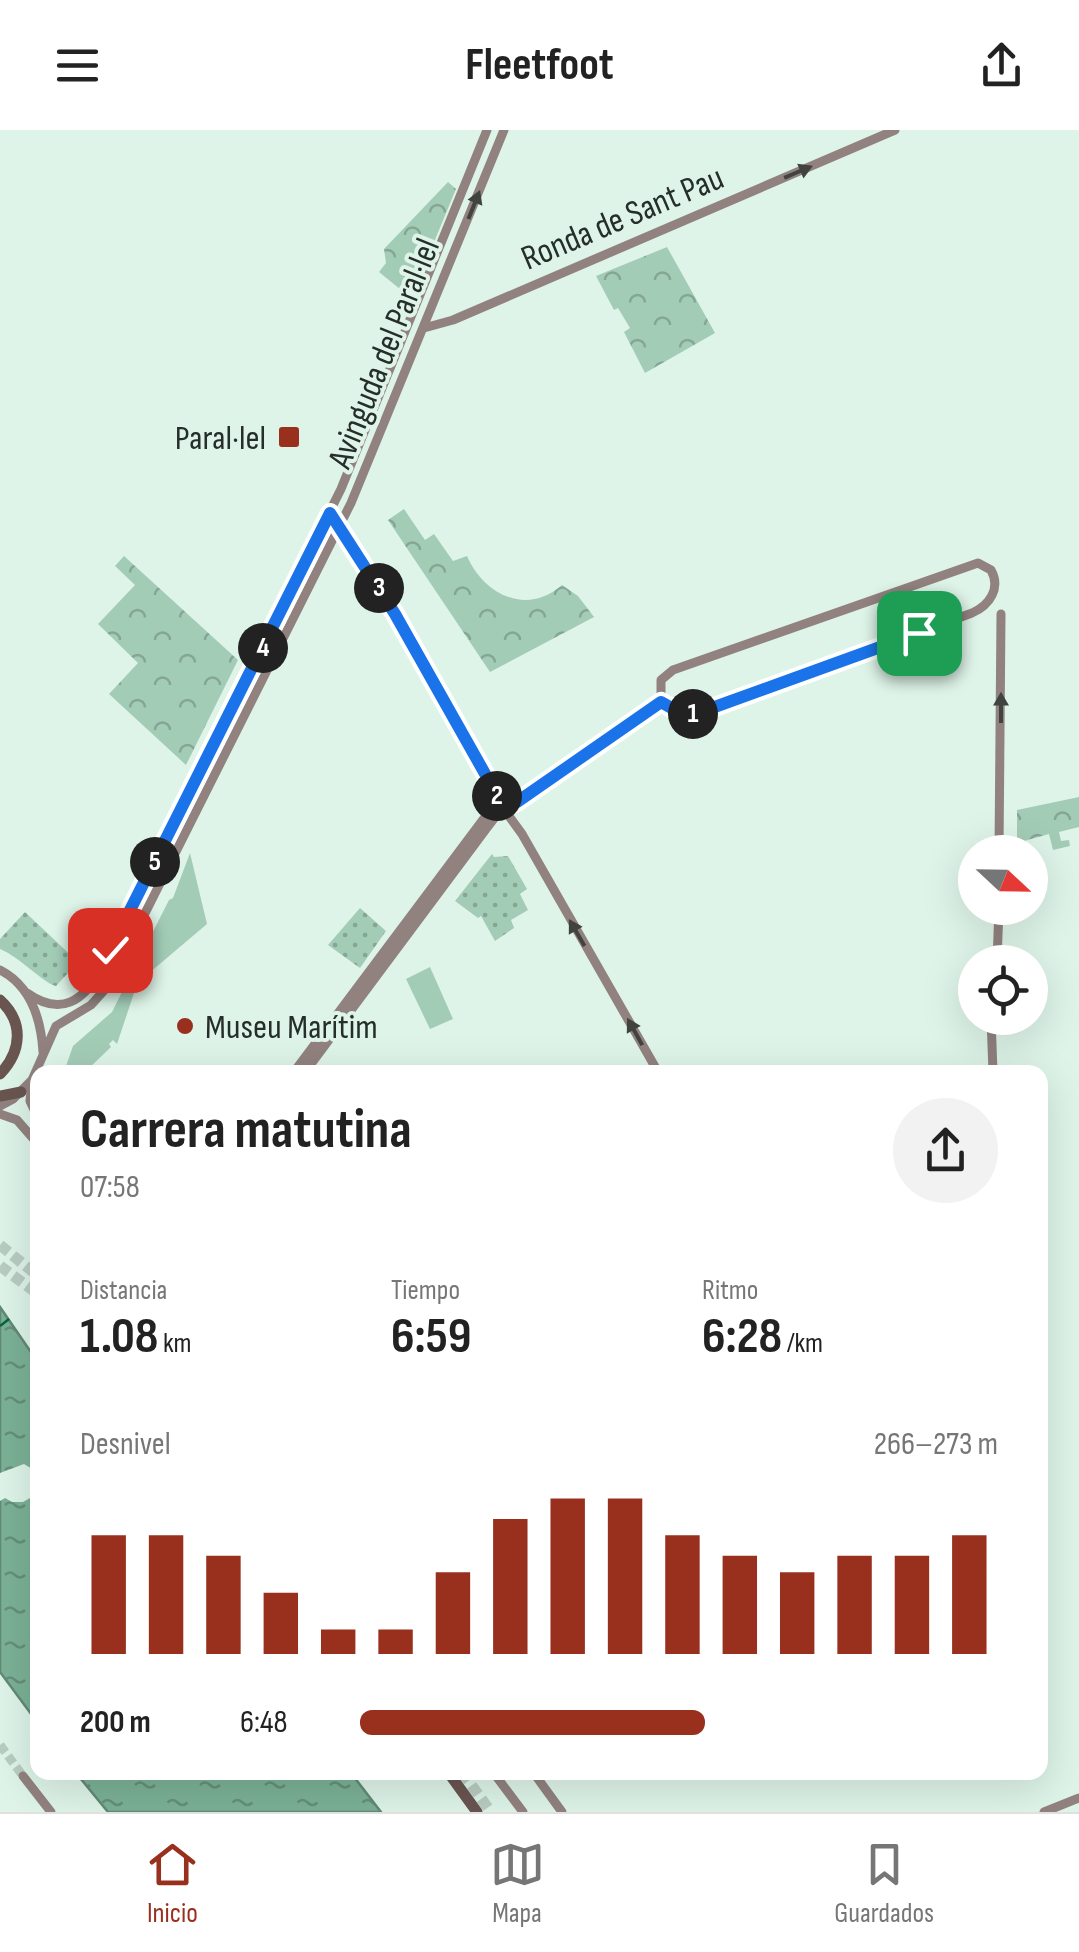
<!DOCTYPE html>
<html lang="es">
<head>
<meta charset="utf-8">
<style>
	body { margin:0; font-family:"Sofia Sans Condensed",sans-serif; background:#f2f2f2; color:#222; height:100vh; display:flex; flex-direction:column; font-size:38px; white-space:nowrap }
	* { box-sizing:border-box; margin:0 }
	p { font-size:32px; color:#767676 }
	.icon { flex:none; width:55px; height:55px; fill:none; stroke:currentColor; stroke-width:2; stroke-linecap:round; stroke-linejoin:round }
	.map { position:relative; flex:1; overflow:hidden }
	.drawer { position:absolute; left:30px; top:935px; width:1018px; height:715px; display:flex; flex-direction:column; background:#fff; border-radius:20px; box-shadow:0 10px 40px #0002 }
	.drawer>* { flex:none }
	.needle { width:65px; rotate:112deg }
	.buttons { position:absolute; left:958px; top:705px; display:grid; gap:20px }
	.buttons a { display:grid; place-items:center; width:90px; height:90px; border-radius:50%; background:#fff; box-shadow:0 10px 40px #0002; font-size:50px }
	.pin { position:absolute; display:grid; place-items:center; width:85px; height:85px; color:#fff; margin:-42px; border-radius:20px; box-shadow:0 5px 15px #0006 }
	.km { position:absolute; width:50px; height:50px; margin:-25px; border-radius:50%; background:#222; color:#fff; font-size:28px; line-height:50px; text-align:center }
	.round { display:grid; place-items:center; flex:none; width:105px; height:105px; border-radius:52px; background:#f2f2f2 }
	.overview { display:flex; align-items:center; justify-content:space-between; height:170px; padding:0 50px }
	h1 { font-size:55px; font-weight:700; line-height:75px }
	.stats { display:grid; grid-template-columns:repeat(3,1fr); gap:15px; height:170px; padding:10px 50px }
	.stats div { display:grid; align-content:center }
	.stats b { font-size:50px; font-weight:700 }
	.stats small { font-size:28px; font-weight:400 }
	.stats p { font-size:28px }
	.chart { height:280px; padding:20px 50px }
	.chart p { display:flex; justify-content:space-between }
	.chart svg { width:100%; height:180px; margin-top:10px; stroke:#99301e; stroke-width:6 }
	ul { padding:0 50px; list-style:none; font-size:32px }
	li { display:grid; grid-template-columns:160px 120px 1fr; align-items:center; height:75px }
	li i { height:25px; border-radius:12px; background:#99301e }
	header { display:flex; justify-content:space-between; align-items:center; height:130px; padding:0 50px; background:#fff; font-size:45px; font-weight:700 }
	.menu { display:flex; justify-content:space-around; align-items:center; height:140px; border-top:2px solid #e0e0e0; background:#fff; font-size:28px; color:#767676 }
	.menu a { display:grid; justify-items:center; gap:5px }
	.menu .selected { color:#99301e }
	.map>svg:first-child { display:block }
	.grass { fill:#a3ccb7 }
	.park { fill:url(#park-crowns) }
	.garden { fill:url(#garden-dots) }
	.water { fill:url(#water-ripples); stroke:#628a76; stroke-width:2.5 }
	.pier { fill:#def4e8 }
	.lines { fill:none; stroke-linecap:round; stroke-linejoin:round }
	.ferry { stroke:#064; stroke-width:2.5; stroke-dasharray:12 10; stroke-linecap:butt }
	.secondary-tunnel { stroke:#b9ccc2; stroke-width:9; stroke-dasharray:9 4.5; stroke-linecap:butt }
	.highway-tunnel { stroke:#b9ccc2; stroke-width:11; stroke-dasharray:11 5.5; stroke-linecap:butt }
	.secondary { stroke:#91827f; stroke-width:9 }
	.highway { stroke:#695450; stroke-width:11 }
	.oneway { fill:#41433f }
	.route-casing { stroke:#fff; stroke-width:20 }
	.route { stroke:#1a73e8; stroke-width:12 }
	.poi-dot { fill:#99301e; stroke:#def4e8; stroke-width:4 }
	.labels { text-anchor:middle; stroke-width:8; stroke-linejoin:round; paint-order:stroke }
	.street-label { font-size:35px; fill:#262e2a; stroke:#def4e8 }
	.poi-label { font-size:35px; fill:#262e2a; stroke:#def4e8; text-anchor:end }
</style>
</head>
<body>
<header><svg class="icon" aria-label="menu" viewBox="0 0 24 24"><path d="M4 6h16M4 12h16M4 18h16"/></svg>Fleetfoot<svg class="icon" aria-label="share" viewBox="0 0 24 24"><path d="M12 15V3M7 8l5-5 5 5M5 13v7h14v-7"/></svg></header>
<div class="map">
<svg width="1079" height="1682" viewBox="0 0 1079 1682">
	<defs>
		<pattern id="park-crowns" width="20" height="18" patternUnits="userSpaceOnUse" patternTransform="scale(2.5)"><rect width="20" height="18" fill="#a3ccb7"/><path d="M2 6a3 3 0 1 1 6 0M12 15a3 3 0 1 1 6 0" fill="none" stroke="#85a695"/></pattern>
		<pattern id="garden-dots" width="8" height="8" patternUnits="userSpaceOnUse" patternTransform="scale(2.5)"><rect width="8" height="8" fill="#a3ccb7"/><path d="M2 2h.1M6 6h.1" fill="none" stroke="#85a695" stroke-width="1.8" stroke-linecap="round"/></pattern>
		<pattern id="water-ripples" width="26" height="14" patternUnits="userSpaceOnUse" patternTransform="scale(2.5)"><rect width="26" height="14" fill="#7bb196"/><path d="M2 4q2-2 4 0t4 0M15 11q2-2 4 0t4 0" fill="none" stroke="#65907b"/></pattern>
	</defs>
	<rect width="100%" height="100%" fill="#def4e8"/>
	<path class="grass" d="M190 723 207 794 142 849 130 847 169 770 173 768Z
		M430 837 453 889 430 899 406 849Z
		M127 852 136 857 117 914 113 910 109 914 111 917 85 942H64L73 916 112 882Z"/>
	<path class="park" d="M448 52 456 59 411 168 379 142 386 133 384 119Z
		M667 117 715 203 645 243 624 202 630 198 618 178 614 180 596 146Z
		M404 379 425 410 434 404 453 431 467 426C484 465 527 486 562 455L578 466 594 487 490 542 388 390Z
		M124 426 238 530 186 635 109 564 138 533 98 494 135 455 115 436Z
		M1079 667V697L1059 702 1061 711 1069 710 1070 716 1053 720 1049 704 1017 713V680Z"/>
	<path class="garden" d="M492 724 494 727 508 726 527 759 520 764 528 780 511 790 514 798 495 811 481 786 478 788 455 771Z
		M360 778 386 801 360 838 328 815Z
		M25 782 78 832 56 856C43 853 20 827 0 819V809Z"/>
	<path class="water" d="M0 1177 37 1231V1592L0 1542Z
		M76 1643H351L381 1682H108Z"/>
	<path class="pier" d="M24 1334 37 1342V1364L23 1372H12L5 1368 0 1371V1343Z"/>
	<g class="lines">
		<path class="ferry" d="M0 1196 9 1189"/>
		<path class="secondary-tunnel" d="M0 1615 23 1646"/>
		<path class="highway-tunnel" d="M0 1115 38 1146
			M0 1136 38 1164
			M462 1642 491 1682"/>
		<path class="secondary" d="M424 198 453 190 895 0
			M330 383 395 485 506 682
			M978 433 991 440C1001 458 990 475 972 483L698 583 682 584 661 572V550L673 540Z
			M506 680 661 572
			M506 682 522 704 658 942
			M999 722 1001 484
			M997 832 999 778
			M0 840C31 856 41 888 43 922
			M27 863C61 887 84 871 102 838L341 359 487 0
			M991 888 993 942
			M294 942 488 683 499 674
			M305 942 486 699 496 686H502L506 682
			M32 952 30 971 38 988
			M0 976 13 969 32 950 56 896 91 875 109 855 351 373 504 0
			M0 984 17 990 38 1014
			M493 1642 523 1682
			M533 1642 562 1682
			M23 1646 51 1682
			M1044 1682 1079 1668"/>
		<path class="highway" d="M0 870C24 892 22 921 0 944
			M0 966 21 962
			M448 1642 477 1682"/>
	</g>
	<defs><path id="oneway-solid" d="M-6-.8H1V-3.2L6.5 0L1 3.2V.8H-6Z" transform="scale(2.5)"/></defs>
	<g class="oneway">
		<use href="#oneway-solid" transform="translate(798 42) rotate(-23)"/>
		<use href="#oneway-solid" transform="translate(474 75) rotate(-68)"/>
		<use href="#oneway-solid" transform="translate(1001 578) rotate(-90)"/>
		<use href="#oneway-solid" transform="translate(577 803) rotate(-120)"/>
		<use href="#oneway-solid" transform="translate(635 902) rotate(-119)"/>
	</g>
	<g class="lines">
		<defs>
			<path id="route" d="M110 820 330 383 395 484 497 665 499 674 505 677 517 672 661 572 682 584 698 583 919 503"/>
		</defs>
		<use href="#route" class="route-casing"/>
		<use href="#route" class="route"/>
	</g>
	<g class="poi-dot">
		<rect x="277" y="295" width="24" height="24" rx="5"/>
		<circle cx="185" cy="896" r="10"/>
	</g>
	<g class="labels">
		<g class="street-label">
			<text transform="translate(622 87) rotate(-23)" y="12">Ronda de Sant Pau</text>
			<text transform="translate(383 223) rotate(-68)" y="12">Avinguda del Paral·lel</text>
		</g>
		<g class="poi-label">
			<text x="266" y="319">Paral·lel</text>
			<text x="205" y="908" text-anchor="start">Museu Marítim</text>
		</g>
	</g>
</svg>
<div class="buttons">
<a><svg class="needle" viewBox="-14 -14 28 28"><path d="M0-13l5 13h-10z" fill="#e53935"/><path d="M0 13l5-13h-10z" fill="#767676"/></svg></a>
<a><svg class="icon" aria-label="locate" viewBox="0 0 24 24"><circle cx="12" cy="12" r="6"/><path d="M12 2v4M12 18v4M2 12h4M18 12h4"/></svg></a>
</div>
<div class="pin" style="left:919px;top:503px;background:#1e9e55"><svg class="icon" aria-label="arrive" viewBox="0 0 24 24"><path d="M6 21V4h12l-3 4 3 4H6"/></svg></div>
<div class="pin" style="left:110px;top:820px;background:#d93025"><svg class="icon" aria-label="check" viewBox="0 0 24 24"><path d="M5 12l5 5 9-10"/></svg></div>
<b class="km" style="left:693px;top:584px">1</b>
<b class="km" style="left:497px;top:666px">2</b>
<b class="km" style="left:379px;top:458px">3</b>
<b class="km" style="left:263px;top:518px">4</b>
<b class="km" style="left:155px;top:732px">5</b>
<section class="drawer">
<div class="overview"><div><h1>Carrera matutina</h1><p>07:58</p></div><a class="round"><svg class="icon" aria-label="share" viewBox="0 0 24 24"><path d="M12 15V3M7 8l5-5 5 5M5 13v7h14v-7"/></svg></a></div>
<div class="stats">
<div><p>Distancia</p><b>1.08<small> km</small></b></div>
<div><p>Tiempo</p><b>6:59</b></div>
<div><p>Ritmo</p><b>6:28<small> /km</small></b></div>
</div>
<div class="chart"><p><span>Desnivel</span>266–273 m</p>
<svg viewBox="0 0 160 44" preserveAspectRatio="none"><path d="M5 44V15M15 44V15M25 44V20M35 44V29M45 44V38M55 44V38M65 44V24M75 44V11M85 44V6M95 44V6M105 44V15M115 44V20M125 44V24M135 44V20M145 44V20M155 44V15"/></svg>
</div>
<ul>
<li><b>200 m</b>6:48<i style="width:54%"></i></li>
</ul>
</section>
</div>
<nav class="menu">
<a class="selected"><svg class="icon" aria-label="home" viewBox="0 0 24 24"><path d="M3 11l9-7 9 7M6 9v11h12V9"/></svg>Inicio</a>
<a><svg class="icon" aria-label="map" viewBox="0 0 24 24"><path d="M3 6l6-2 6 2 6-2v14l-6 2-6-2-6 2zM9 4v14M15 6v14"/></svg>Mapa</a>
<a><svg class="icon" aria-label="saved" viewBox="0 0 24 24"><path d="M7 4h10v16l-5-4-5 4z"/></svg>Guardados</a>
</nav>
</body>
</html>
